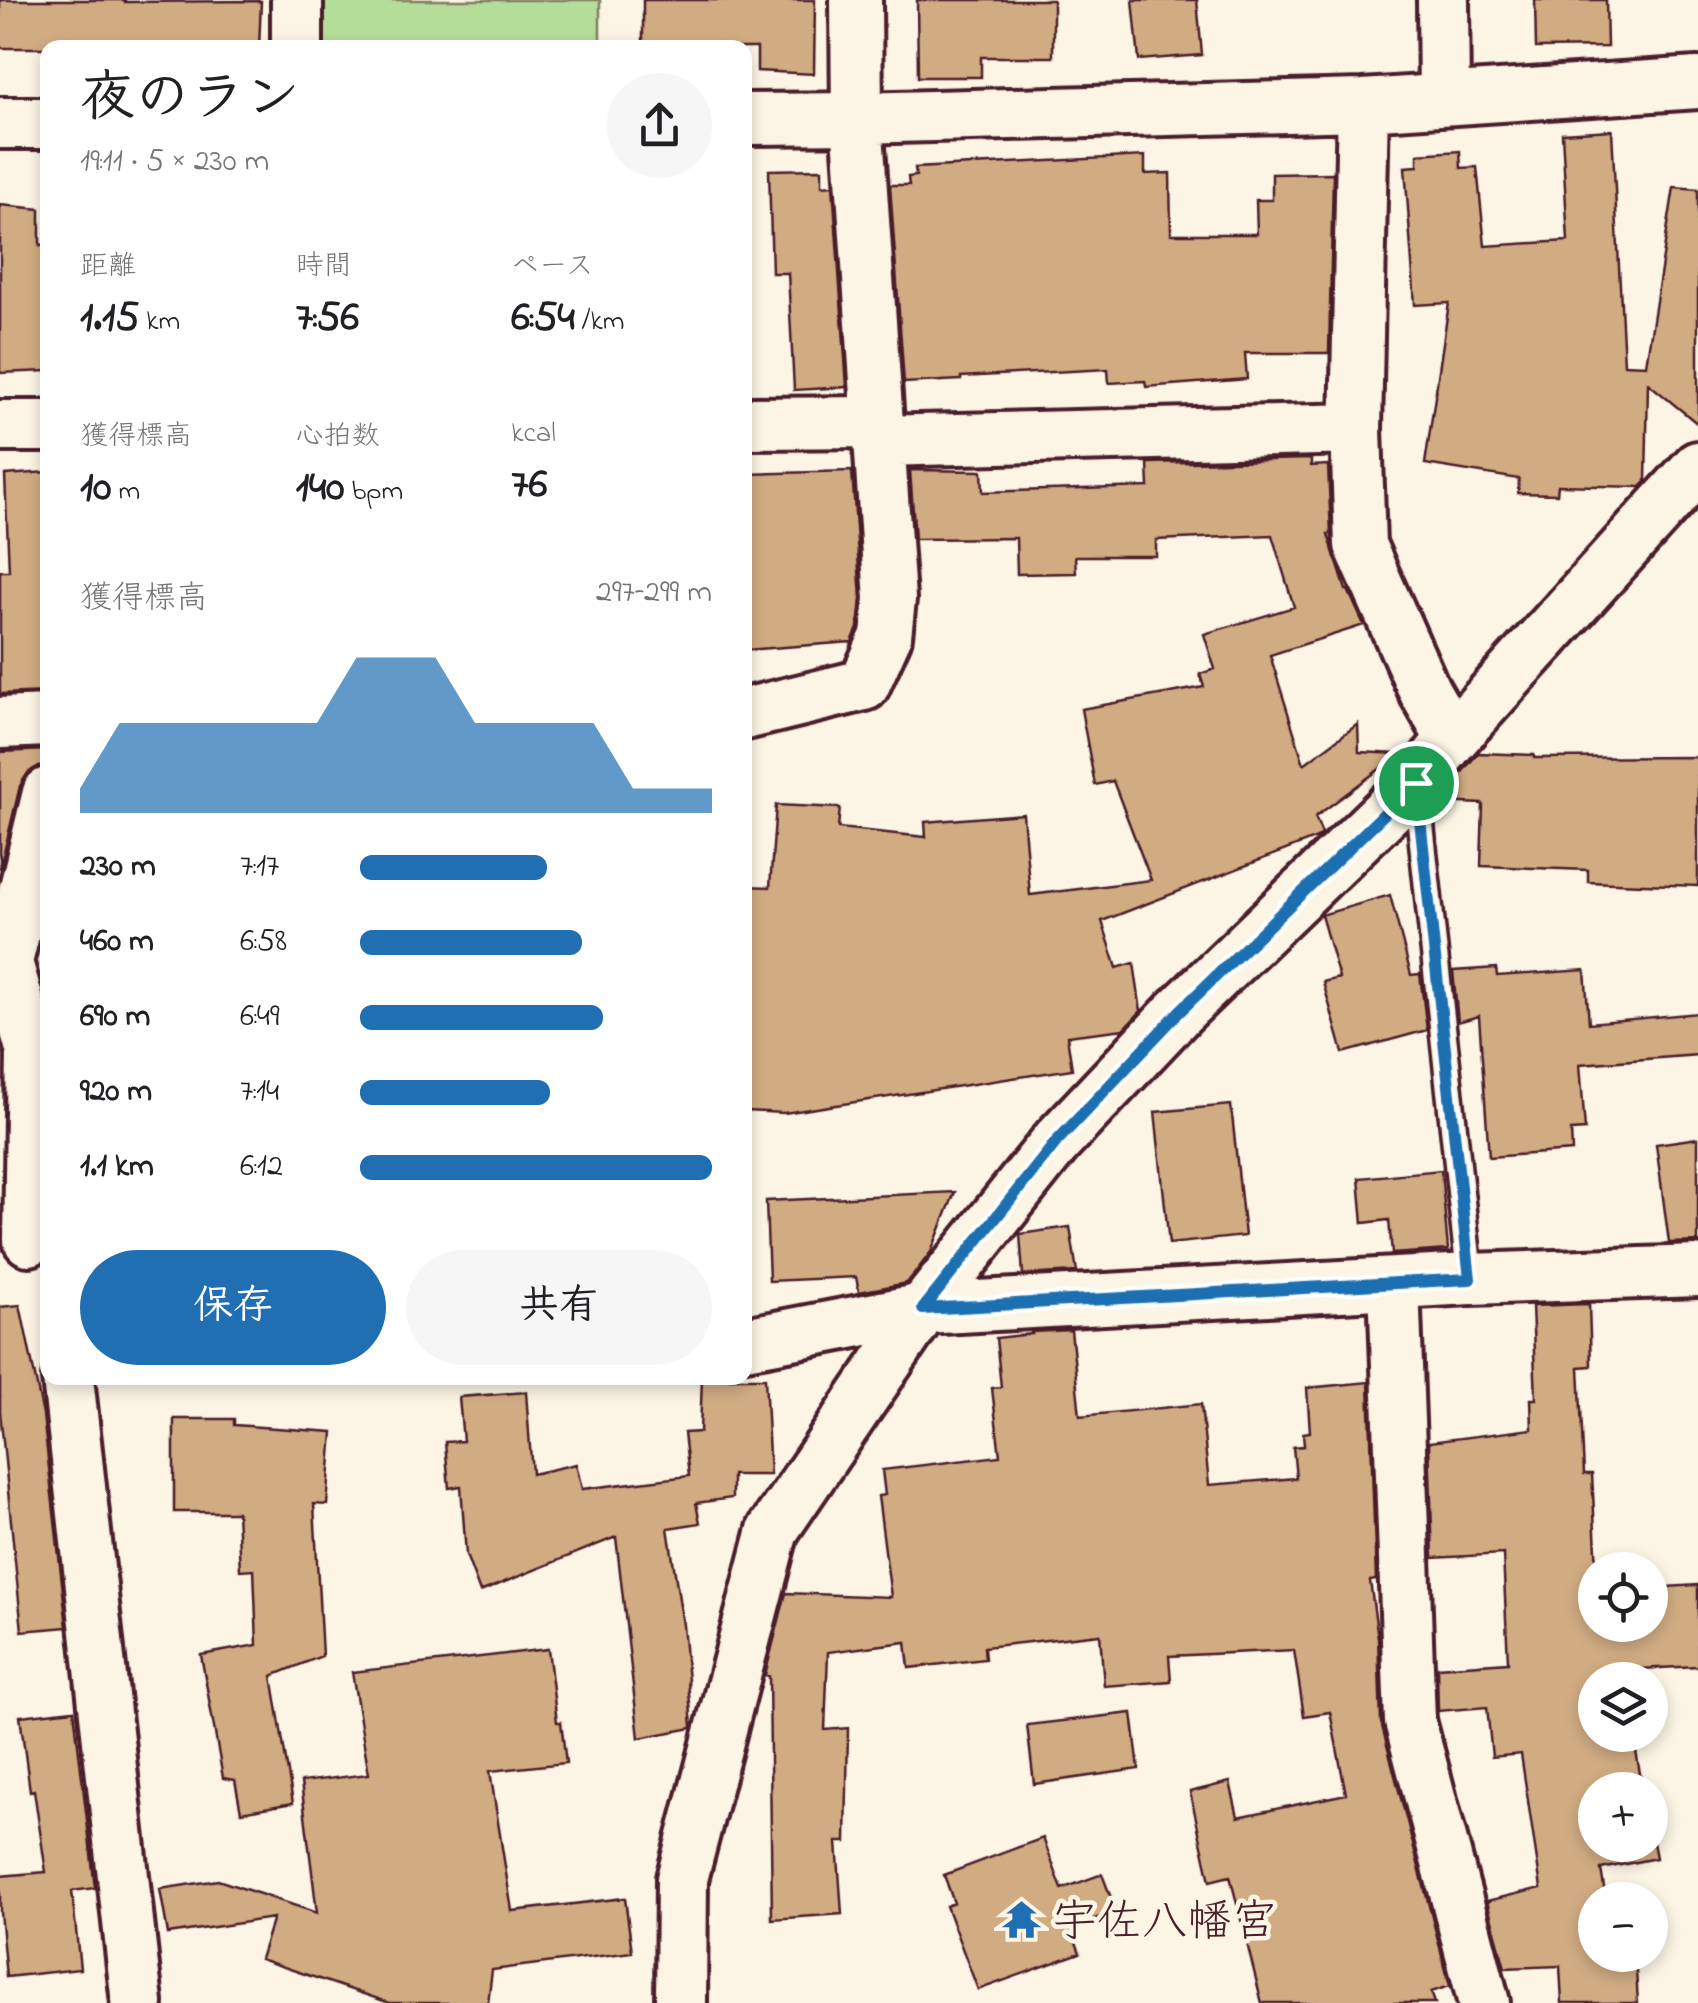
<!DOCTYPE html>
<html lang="ja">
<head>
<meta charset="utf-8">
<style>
	body { margin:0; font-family:"Indie Flower","Klee One",sans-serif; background:#f6f6f6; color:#202124; height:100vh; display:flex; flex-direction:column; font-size:38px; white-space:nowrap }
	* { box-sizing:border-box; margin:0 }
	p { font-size:32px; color:#757577 }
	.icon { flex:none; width:55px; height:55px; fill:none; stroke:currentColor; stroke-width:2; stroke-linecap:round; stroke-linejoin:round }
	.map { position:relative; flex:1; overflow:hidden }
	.drawer { position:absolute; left:40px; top:40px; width:712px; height:1345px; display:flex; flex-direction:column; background:#fff; border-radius:20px; box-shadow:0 5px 15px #0003 }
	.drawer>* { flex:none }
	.controls { position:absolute; left:1578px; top:1552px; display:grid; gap:20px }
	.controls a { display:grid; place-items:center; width:90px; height:90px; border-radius:50%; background:#fff; box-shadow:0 5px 15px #0003; font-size:50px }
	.pin { position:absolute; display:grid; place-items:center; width:85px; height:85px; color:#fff; margin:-42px; border:5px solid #fff; border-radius:50%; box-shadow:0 2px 10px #0007 }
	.round { display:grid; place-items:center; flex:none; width:105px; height:105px; border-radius:52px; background:#f6f6f6 }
	.head { display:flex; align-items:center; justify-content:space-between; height:170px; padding:0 40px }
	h1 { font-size:55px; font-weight:700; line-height:75px }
	.stats { display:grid; grid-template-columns:repeat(3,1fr); gap:15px; height:170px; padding:10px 40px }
	.stats div { display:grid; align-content:center }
	.stats b { font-size:42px; font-weight:700 }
	.stats small { font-size:28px; font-weight:400 }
	.stats p { font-size:28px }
	.chart { height:280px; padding:20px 40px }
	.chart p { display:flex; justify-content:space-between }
	.chart svg { width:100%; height:180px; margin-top:10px; fill:#1f6fb2; opacity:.7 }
	.action { display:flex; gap:20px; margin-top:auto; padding:20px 40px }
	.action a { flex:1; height:115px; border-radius:60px; background:#1f6fb2; color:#fff; font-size:40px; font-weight:700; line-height:115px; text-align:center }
	.action a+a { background:#f6f6f6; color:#202124 }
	ul { padding:0 40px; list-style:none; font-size:32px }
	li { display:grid; grid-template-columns:160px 120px 1fr; align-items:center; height:75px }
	li i { height:25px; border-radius:12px; background:#1f6fb2 }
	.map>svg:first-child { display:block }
	.green { fill:#b4dd9a; stroke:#7f7e62; stroke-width:2.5 }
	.building { fill:#d1ac83; stroke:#4a1f2b; stroke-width:2.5 }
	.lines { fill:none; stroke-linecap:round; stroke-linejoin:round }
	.lane-casing { stroke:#4a1f2b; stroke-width:32 }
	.street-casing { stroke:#4a1f2b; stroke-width:58 }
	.lane { stroke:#fcf5e5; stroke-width:25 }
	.street { stroke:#fcf5e5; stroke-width:50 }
	.route-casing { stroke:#fff; stroke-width:20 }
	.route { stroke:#1f6fb2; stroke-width:12 }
	.labels { text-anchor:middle; stroke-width:9; stroke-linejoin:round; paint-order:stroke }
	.poi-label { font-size:45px; fill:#4a1f2b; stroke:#fcf5e5; text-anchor:start }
</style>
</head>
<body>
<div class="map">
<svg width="1698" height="2003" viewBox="0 0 1698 2003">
	<rect width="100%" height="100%" fill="#fcf5e5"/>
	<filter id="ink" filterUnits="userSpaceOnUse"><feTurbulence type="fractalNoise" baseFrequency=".01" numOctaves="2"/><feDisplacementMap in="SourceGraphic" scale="20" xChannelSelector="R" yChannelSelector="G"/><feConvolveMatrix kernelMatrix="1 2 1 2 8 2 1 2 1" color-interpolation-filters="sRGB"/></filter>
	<g filter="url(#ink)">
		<path class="green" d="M321 0H600V47H322Z"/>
		<path class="building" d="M0 0H125V2L261 1 259 48H0Z
			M643 0H815L814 74 757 71V48H643Z
			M917 0H1053V57H981V77H918Z
			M1133 0H1197L1202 55 1139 60Z
			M1535 0H1606L1607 47 1536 48Z
			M1612 130 1624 364 1646 365 1674 187 1698 189V424L1648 383 1646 482 1641 487 1558 485 1557 494 1518 493 1519 479 1425 464 1449 303 1415 305 1405 167 1418 166V154L1460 151 1461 168 1477 167 1485 246 1568 241 1562 133Z
			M1145 156V174L1170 173 1171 234H1257L1256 200H1272V174L1333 173 1329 353H1245L1247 379 1146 387 1145 381 1109 383 1108 369 961 377V380L904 383 890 185H909L908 177 916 176 915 168Z
			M822 169V186L833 185 847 387 794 390 788 273H772L769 170Z
			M0 205 40 209V245L48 244V371L0 373Z
			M1311 459V466L1328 465 1331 534H1328L1346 590H1348L1364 625 1270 655 1304 764 1358 724 1359 752 1400 754 1315 817 1322 834 1317 838 1102 921 1117 968 1134 963 1141 1011 1124 1029 1067 1036 1072 1069 784 1113 745 1111V886L770 887 776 805 840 808 838 828 926 837 925 822 1023 814 1030 895 1151 880 1113 781 1095 785 1081 709 1204 687 1200 674 1215 669 1204 634 1294 607 1272 535 1156 540V556H1075L1076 573 1017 574 1016 538 915 539 910 470 982 471 983 492 1149 487 1148 463Z
			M852 471 861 598 858 628 852 642 745 650V474Z
			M48 472V692L0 694V571H9L5 475Z
			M48 750V765L39 766 28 773 20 786 0 869V752Z
			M1478 753 1534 755V758L1698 757V886L1588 882V870L1481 866 1483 804 1441 802 1445 793Z
			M1390 895 1411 975 1420 974 1427 1030 1343 1053 1323 982 1339 978 1321 915Z
			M1496 968 1497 976 1585 970 1589 1023 1698 1013V1055L1580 1064 1585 1130 1571 1131 1572 1151 1489 1157 1479 1016 1458 1022 1453 971Z
			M1231 1105 1245 1236 1169 1244 1155 1112Z
			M1698 1138V1242L1669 1243 1656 1144Z
			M1441 1170 1448 1250 1392 1254 1389 1220 1363 1223 1359 1178Z
			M955 1192 931 1252 907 1283 859 1292 856 1277 769 1281 766 1201Z
			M1070 1227 1077 1272 1023 1275 1020 1234Z
			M1589 1304 1591 1366 1579 1367 1584 1474H1592L1597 1570H1595V1625H1650V1588L1698 1585V1666L1621 1670 1623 1680H1595V1735H1633L1643 1790H1595V1845H1650V1826L1656 1858 1601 1869 1606 1900H1595V1955H1635L1638 2003H1562L1560 1966 1505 1968 1487 1901 1541 1888 1521 1754 1492 1757 1487 1707 1438 1711 1437 1667 1508 1662 1503 1554 1433 1558 1429 1442 1532 1429 1531 1399H1536L1532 1306Z
			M20 1305 43 1415 67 1627 22 1631 0 1411V1307Z
			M1071 1330 1080 1416 1201 1404 1209 1485 1296 1478 1293 1447 1304 1446 1303 1433 1310 1432 1307 1388 1369 1382 1376 1580 1370 1581 1378 1638 1381 1722 1450 1986 1431 1992 1435 2003H1262L1230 1876 1210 1881 1190 1792 1230 1782 1238 1817 1346 1794 1330 1712 1304 1716 1294 1650 1169 1656 1171 1681 1104 1686 1100 1634 984 1647 985 1659 909 1668 906 1642 828 1652 825 1730 848 1728 846 1842H837L842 1914 772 1919 769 1676 765 1675 786 1593 891 1597 878 1496 885 1495 882 1470 1000 1456 992 1388 1001 1387 996 1338 1032 1334 1031 1332Z
			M702 1378H765L770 1475H732V1498L696 1503 700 1523 668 1528 683 1625 692 1726V1728L639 1738 616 1537 480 1592 466 1555 461 1486 449 1488 445 1442 463 1441 459 1397 526 1392 532 1474 576 1464 582 1489 689 1476 684 1433 700 1432Z
			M174 1419H234V1425L333 1432 327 1505 314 1504 322 1656 272 1676 293 1803 241 1812 235 1780 223 1778 201 1655 257 1645 254 1569 240 1570 237 1512H174Z
			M548 1649 557 1722H561L566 1763 490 1771 512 1911 625 1898 632 1952 492 1970 488 2003H390L260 1959 273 1918 168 1934 160 1889 218 1880 317 1913 301 1782 369 1774 352 1672Z
			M74 1710 95 1888 72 1891 80 1969 6 1977 0 1912V1876L46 1872 34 1790 30 1791 20 1716Z
			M1132 1713 1139 1769 1034 1784 1027 1725Z
			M1043 1838 1062 1889 1102 1874 1116 1911 1071 1928 1080 1953 978 1990 946 1906 954 1903 944 1875Z"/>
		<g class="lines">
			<defs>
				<path id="lane" d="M1416 783 1470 1279"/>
				<path id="street" d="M297 0V48
					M1443 0 1444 98
					M745 119 857 118 1363 105 1698 83
					M0 123H48
					M745 423 876 422
					M0 426H48
					M1356 429 1360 545 1425 692 1452 739
					M879 441 1356 429 1363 105
					M745 714 864 685 886 636 890 599 857 118 856 0
					M0 723 48 721
					M29 1240 32 1052 7 962 48 793
					M1394 1284 1410 1721 1484 2003
					M745 1343 923 1309 1470 1279 1698 1271
					M68 1378 137 2003
					M681 2003 682 1879 773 1530 923 1309 1057 1141 1179 1012 1416 783 1452 739 1698 467"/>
			</defs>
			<use href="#lane" class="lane-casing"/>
			<use href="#street" class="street-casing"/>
			<use href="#lane" class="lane"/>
			<use href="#street" class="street"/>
		</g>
	</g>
	<g class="lines" filter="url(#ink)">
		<defs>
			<path id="route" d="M1416 783 1470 1279 923 1309 1057 1141 1179 1012Z"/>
		</defs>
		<use href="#route" class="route-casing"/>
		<use href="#route" class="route"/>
	</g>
	<defs>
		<symbol id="temple-bare" viewBox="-9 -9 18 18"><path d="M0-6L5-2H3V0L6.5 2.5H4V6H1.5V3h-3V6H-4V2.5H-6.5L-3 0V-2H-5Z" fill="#1f6fb2" stroke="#fcf5e5" stroke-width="2.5" paint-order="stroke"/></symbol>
	</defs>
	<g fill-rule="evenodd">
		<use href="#temple-bare" x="994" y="1892" width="55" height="55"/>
	</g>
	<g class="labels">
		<g class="poi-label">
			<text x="1052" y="1935">宇佐八幡宮</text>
		</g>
	</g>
</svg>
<div class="controls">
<a><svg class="icon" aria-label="locate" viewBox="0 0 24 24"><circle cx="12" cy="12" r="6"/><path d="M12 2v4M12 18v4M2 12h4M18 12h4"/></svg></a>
<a><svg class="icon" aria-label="layers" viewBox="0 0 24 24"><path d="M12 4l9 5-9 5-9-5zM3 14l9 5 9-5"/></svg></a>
<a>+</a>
<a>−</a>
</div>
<div class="pin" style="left:1416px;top:783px;background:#1e9e55"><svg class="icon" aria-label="arrive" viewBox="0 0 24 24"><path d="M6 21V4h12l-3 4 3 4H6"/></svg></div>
<section class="drawer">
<div class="head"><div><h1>夜のラン</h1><p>19:11 · 5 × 230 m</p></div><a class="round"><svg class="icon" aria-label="share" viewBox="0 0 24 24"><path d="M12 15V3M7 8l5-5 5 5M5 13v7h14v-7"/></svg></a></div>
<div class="stats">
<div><p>距離</p><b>1.15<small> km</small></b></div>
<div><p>時間</p><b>7:56</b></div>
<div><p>ペース</p><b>6:54<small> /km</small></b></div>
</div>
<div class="stats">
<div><p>獲得標高</p><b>10<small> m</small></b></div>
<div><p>心拍数</p><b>140<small> bpm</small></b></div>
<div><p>kcal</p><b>76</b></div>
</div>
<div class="chart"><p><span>獲得標高</span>297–299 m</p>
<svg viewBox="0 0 160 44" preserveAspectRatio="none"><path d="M0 44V38L10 22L20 22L30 22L40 22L50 22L60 22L70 6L80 6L90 6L100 22L110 22L120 22L130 22L140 38L150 38L160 38V44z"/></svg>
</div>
<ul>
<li><b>230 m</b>7:17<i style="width:53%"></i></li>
<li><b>460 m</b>6:58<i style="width:63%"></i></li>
<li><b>690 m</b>6:49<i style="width:69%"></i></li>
<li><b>920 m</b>7:14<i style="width:54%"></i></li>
<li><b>1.1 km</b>6:12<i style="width:100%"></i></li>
</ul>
<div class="action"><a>保存</a><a>共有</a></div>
</section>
</div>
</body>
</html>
